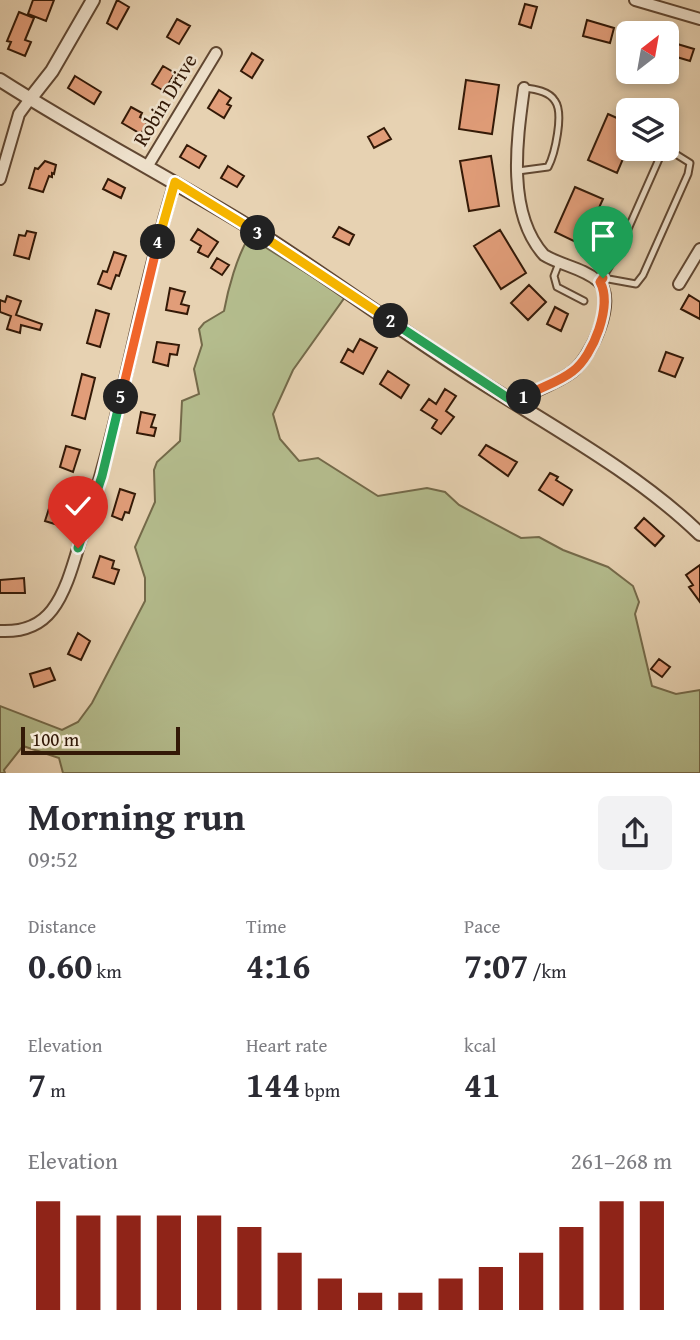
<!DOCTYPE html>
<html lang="en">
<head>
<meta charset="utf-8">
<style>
	body { margin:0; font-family:"Gentium Book Plus",serif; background:#f2f2f3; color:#2b2b33; height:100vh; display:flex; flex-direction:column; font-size:26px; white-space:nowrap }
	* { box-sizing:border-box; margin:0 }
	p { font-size:23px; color:#7c7c81 }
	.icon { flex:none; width:38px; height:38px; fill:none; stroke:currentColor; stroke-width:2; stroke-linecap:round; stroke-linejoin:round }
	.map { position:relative; height:773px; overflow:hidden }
	.panel { display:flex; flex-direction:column; background:#fff; flex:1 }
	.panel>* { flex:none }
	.needle { width:46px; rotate:31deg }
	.buttons { position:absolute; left:616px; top:21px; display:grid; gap:14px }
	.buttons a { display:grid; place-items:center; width:63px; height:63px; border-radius:10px; background:#fff; box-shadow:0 4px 10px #0003; font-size:35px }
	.scale { position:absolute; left:21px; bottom:18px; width:159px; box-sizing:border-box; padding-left:7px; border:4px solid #331907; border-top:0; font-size:19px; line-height:24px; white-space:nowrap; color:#331907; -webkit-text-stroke:5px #efe2cd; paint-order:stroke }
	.pin { position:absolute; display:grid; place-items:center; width:60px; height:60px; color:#fff; margin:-72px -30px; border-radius:50% 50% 50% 0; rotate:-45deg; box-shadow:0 0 7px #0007 }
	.pin .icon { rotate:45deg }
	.km { position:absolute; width:35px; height:35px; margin:-18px; border-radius:50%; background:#222; color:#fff; font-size:19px; line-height:35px; text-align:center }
	.round { display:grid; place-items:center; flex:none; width:74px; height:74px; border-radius:10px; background:#f2f2f3 }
	.overview { display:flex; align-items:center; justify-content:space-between; height:119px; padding:0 28px }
	h1 { font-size:38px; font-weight:700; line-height:52px }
	.figures { display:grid; grid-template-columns:repeat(3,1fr); gap:10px; height:119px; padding:7px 28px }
	.figures div { display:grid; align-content:center }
	.figures b { font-size:35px; font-weight:700 }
	.figures small { font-size:19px; font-weight:400 }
	.figures p { font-size:19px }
	.chart { height:196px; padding:14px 28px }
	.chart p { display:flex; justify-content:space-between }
	.chart svg { width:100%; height:126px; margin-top:7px; stroke:#8f2418; stroke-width:6 }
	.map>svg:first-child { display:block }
	.green { fill:#b4bc8d; stroke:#746a4a; stroke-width:2 }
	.building { fill:#e19d79; stroke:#331907; stroke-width:2 }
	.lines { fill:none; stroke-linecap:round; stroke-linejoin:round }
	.service-casing { stroke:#604732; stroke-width:9 }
	.minor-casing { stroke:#604732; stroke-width:14 }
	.tertiary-casing { stroke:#604732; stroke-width:16 }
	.service { stroke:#efe2cd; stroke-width:5 }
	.minor { stroke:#efe2cd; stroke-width:10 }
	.tertiary { stroke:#efe2cd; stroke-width:12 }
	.split-1-casing { stroke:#fff; stroke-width:14 }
	.split-2-casing { stroke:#fff; stroke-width:14 }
	.split-3-casing { stroke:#fff; stroke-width:14 }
	.split-4-casing { stroke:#fff; stroke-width:14 }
	.split-5-casing { stroke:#fff; stroke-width:14 }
	.split-6-casing { stroke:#fff; stroke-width:14 }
	.split-1 { stroke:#f0652b; stroke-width:9 }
	.split-2 { stroke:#22a559; stroke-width:9 }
	.split-3 { stroke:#f5b400; stroke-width:9 }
	.split-4 { stroke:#f5b400; stroke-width:9 }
	.split-5 { stroke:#f0652b; stroke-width:9 }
	.split-6 { stroke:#22a559; stroke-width:9 }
	.labels { text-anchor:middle; stroke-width:5; stroke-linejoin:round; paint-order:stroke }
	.street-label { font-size:21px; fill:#331907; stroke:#efe2cd }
</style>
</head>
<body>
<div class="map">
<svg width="700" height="773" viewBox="0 0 700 773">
	<rect width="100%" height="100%" fill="#e7d2b2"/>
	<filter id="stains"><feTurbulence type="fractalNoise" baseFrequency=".00286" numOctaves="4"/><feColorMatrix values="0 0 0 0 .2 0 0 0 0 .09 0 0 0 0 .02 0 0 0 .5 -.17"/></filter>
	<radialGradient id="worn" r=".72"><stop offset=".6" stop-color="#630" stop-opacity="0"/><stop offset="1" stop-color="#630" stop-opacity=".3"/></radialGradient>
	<path class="green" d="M249 237 345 297 293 370 273 414 280 439 299 461 318 458 378 496 427 488 445 492 459 505 521 538 539 537 563 550 608 567 633 586 639 602 635 614 652 686 676 694 700 690V773H63L59 758 23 746 4 770 5 773H0V706L62 730 78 722 92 703 145 601V578L135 547 155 502 154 470 157 462 180 441 182 401 199 394 194 369 202 345 199 329 204 323 224 311C228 289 237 256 249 237Z"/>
	<path class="building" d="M33 0H54L46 21 28 14Z
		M117 0 129 7 117 29 107 23Z
		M525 4 537 7 531 28 519 24Z
		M19 12 34 18 25 40 31 42 25 56 8 49 11 42 7 41Z
		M177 19 190 26 179 44 167 37Z
		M587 20 614 28 610 43 583 36Z
		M674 43 694 49 690 61 670 55Z
		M252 53 263 60 252 78 241 71Z
		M163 66 175 73 164 91 152 84Z
		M75 76 101 92 94 104 68 88Z
		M466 80 499 85 492 134 459 129Z
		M219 90 231 98 227 104 231 106 224 118 208 108Z
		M131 107 142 113 140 117 148 121 141 134 122 123Z
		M608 114 628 123V147L617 173 588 160Z
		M384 128 391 139 374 148 368 137Z
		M187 145 206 156 199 168 180 157Z
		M491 156 499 206 469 211 460 161Z
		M45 161 56 165 54 174 52 173V177L49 176 43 192 29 188 35 168 38 169Z
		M228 166 244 176 237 187 221 178Z
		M108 179 125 188 121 198 103 189Z
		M575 187 603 199 582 245 555 232Z
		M339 227 354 235 349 245 333 237Z
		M198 229 218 242 208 257 198 252 201 246 191 240Z
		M500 230 526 273 501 289 474 246Z
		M27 231 36 233 29 259 14 255 19 235 25 236Z
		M114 252 126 256 119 276 116 275 111 289 98 284 103 271 107 272Z
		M217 258 229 265 222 275 211 268Z
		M529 285 546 302 528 320 511 303Z
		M170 288 185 292 181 304 189 306 187 314 166 310Z
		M689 295 700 302V319L681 309Z
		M7 296 21 301 16 315 42 324 40 330 21 325 20 333 7 329 11 316 0 312V300L5 302Z
		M555 307 568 314 561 331 547 324Z
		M96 310 109 314 100 347 87 343Z
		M360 339 377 348 363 374 341 362 348 349 353 352Z
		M157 342 179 345 177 355 170 354 168 366 153 362Z
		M666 352 683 358 675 377 659 371Z
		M388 371 409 385 401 398 380 384Z
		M82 374 95 378 85 419 72 415Z
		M445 389 456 396 446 411 454 417 441 434 432 428 437 420 421 410 429 399 436 404Z
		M141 412 155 415 151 427 156 428 154 436 137 433Z
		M486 445 517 462 508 476 479 455Z
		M66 446 80 450 73 472 60 467Z
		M550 473 558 477 556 480 572 490 563 505 539 490Z
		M120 489 135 494 129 513 125 512 122 520 112 516Z
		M52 499 65 505 58 525 45 521Z
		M644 518 664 536 655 546 635 528Z
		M100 556 114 561 112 568 119 570 114 584 93 577Z
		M700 565V602L689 587 693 585 686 575Z
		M24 578 25 593H0V580Z
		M78 633 90 641 81 660 68 654Z
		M659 659 670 667 662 677 651 669Z
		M50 668 55 680 34 687 30 674Z"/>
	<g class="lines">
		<defs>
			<path id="service" d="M518 171 548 167C555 154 564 113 555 101 549 91 535 89 524 88
				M559 263 554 276 557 287 584 301
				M600 282 617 254 663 150 674 153 690 163 688 174 643 275 636 284 603 278"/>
			<path id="minor" d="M635 0 700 19
				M147 167 216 53
				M0 179 19 114 30 99
				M679 284 700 249
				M514 402C533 391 554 385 572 372 590 359 619 299 598 281 583 268 560 265 544 255 506 213 517 139 524 88
				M0 631C20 632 39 627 52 610 68 589 75 557 83 532 122 417 139 297 175 182"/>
			<path id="tertiary" d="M0 80C86 135 177 182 264 236 335 282 403 332 475 378 550 426 636 472 700 534
				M30 99 52 71 93 0"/>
		</defs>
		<use href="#service" class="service-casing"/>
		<use href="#minor" class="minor-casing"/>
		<use href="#tertiary" class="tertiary-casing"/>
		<use href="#service" class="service"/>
		<use href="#minor" class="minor"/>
		<use href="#tertiary" class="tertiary"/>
	</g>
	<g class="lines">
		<defs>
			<path id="split-1" d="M524 397C540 387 558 383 573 371 593 356 613 305 600 282L603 278"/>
			<path id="split-2" d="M391 321 514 402 524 397"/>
			<path id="split-3" d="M258 233 391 321"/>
			<path id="split-4" d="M158 242 175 182 258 233"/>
			<path id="split-5" d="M121 397 158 242"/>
			<path id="split-6" d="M78 548 102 476 121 397"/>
		</defs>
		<use href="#split-1" class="split-1-casing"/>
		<use href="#split-2" class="split-2-casing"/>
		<use href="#split-3" class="split-3-casing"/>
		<use href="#split-4" class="split-4-casing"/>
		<use href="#split-5" class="split-5-casing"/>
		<use href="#split-6" class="split-6-casing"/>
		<use href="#split-1" class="split-1"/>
		<use href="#split-2" class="split-2"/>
		<use href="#split-3" class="split-3"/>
		<use href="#split-4" class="split-4"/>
		<use href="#split-5" class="split-5"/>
		<use href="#split-6" class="split-6"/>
	</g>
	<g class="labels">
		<g class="street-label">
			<text transform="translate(165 100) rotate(-59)" y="7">Robin Drive</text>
		</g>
	</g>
	<rect width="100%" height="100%" filter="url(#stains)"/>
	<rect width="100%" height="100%" fill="url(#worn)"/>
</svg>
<div class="buttons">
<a><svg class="needle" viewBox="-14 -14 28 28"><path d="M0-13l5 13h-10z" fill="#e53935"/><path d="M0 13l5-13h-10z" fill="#7c7c81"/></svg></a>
<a><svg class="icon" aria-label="layers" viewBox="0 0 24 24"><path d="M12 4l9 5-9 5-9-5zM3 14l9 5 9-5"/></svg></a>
</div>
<div class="scale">100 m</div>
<div class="pin" style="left:603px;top:278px;background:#1e9e55"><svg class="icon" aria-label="arrive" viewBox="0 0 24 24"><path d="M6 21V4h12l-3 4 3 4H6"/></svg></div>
<div class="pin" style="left:78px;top:548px;background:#d93025"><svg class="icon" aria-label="check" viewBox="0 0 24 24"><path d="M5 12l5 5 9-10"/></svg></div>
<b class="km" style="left:524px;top:397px">1</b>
<b class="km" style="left:391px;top:321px">2</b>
<b class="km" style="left:258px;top:233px">3</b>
<b class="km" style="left:158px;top:242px">4</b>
<b class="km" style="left:121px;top:397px">5</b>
</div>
<section class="panel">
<div class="overview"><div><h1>Morning run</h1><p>09:52</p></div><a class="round"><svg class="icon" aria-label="share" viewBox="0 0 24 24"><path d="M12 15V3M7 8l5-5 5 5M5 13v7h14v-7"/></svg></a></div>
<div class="figures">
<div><p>Distance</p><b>0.60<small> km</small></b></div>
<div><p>Time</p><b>4:16</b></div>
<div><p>Pace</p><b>7:07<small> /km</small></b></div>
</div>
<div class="figures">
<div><p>Elevation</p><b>7<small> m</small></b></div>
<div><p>Heart rate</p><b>144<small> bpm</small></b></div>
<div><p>kcal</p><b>41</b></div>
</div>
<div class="chart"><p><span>Elevation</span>261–268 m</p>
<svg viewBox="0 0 160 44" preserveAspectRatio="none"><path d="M5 44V6M15 44V11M25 44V11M35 44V11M45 44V11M55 44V15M65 44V24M75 44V33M85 44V38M95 44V38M105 44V33M115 44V29M125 44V24M135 44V15M145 44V6M155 44V6"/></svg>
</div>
</section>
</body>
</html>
